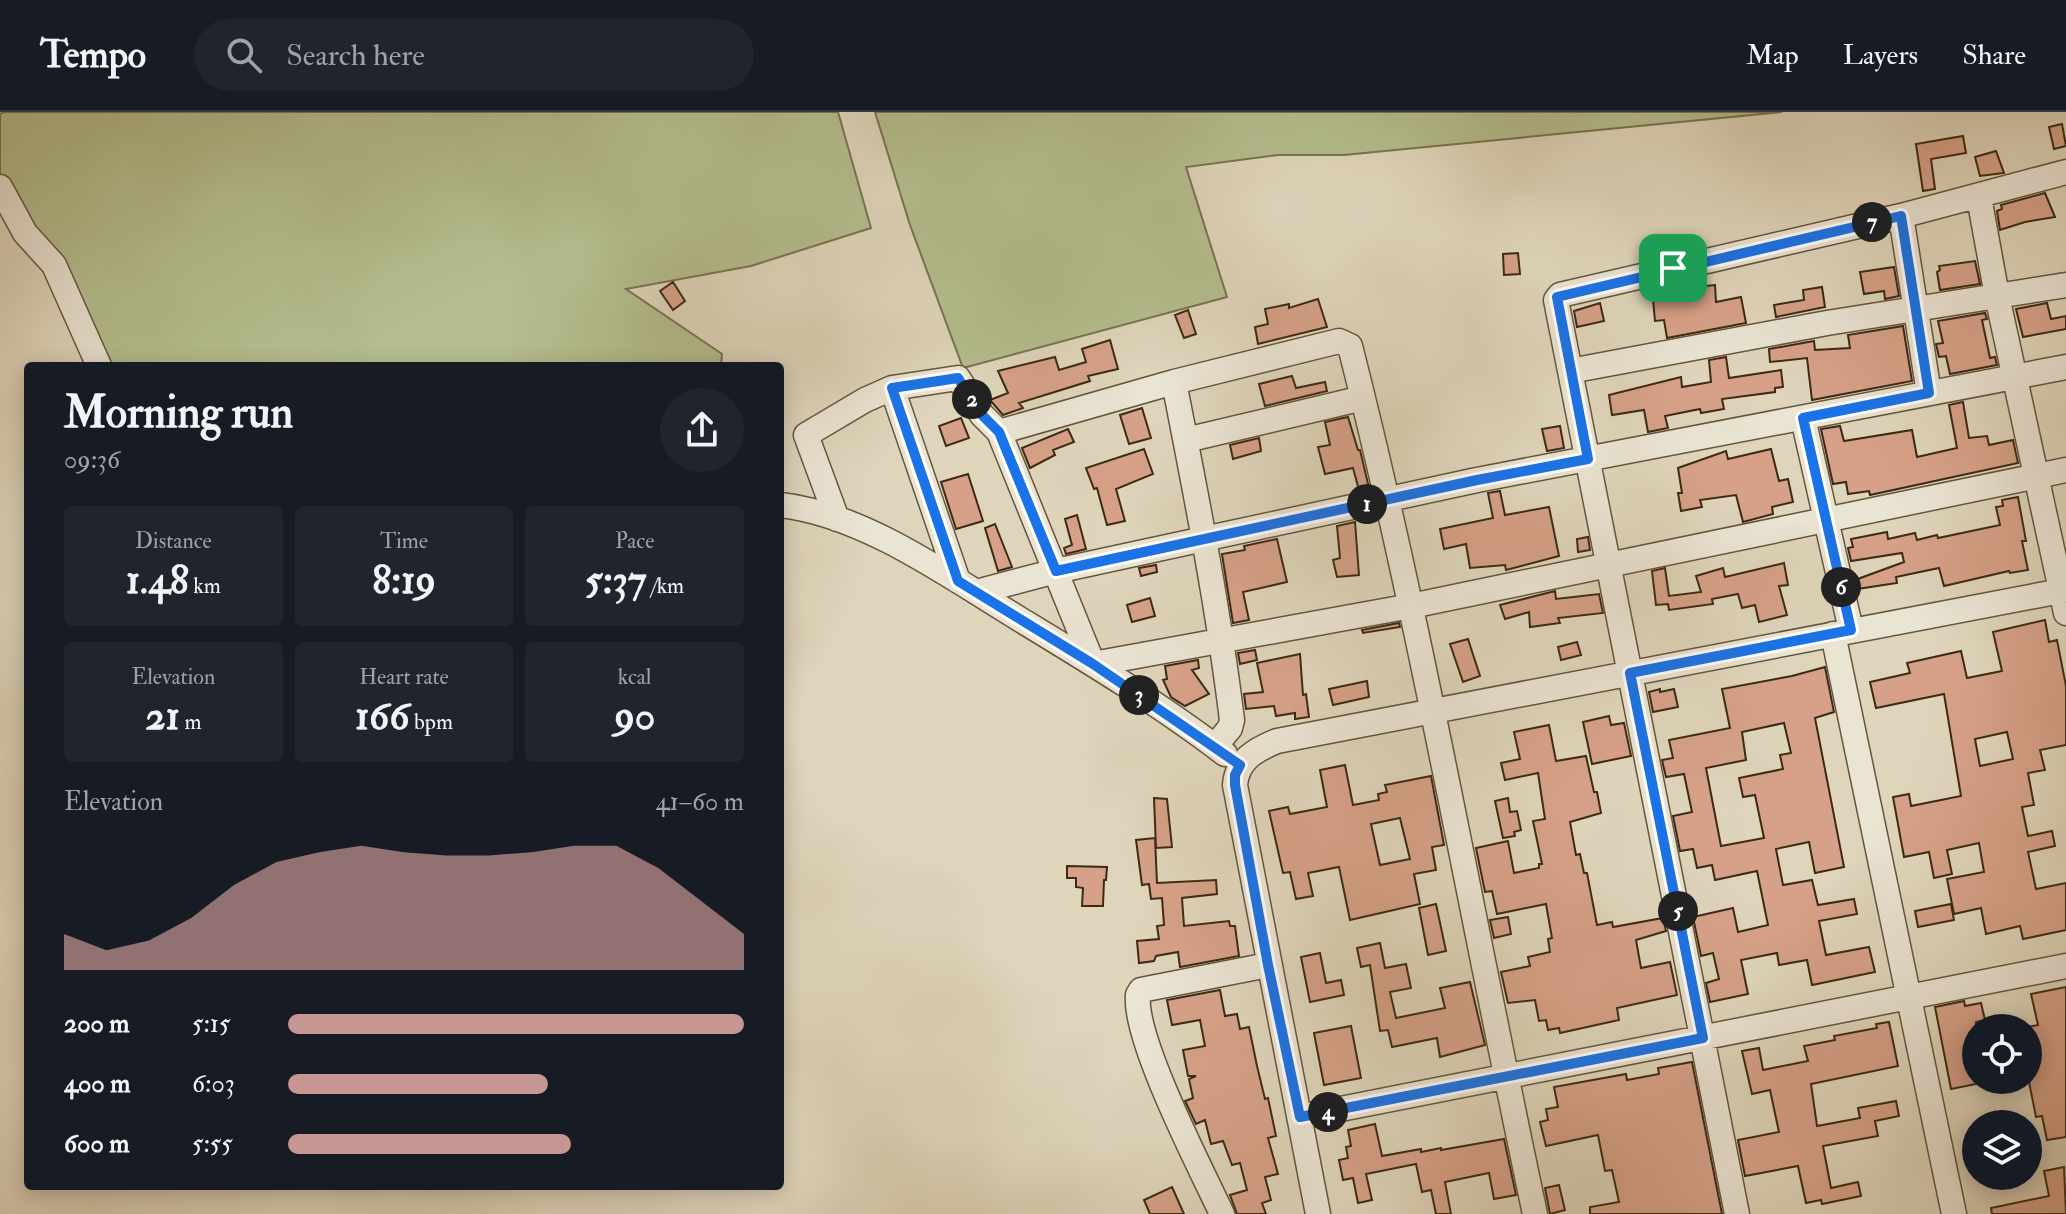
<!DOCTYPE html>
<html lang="en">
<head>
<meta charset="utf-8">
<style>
	body { margin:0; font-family:"IM FELL Double Pica",serif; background:#20242c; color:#f1f3f6; height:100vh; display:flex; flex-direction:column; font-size:30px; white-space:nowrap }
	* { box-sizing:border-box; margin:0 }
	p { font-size:26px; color:#9ea1a6 }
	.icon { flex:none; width:44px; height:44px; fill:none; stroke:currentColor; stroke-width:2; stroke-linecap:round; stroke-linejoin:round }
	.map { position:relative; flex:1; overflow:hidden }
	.details { position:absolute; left:24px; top:250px; width:760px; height:828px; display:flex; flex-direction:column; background:#171b24; border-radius:8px; box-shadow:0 4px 20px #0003 }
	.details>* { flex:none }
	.controls { position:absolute; left:1962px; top:902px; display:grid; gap:16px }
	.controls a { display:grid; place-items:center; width:80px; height:80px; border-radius:50%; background:#171b24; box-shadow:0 4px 20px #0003; font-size:40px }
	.pin { position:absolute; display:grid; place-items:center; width:68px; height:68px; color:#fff; margin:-34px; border-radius:16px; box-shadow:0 4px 12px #0006 }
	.km { position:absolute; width:40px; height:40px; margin:-20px; border-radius:50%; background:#222; color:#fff; font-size:22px; line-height:40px; text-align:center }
	.round { display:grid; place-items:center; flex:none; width:84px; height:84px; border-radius:42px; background:#20242c }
	.headline { display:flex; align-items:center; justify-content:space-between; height:136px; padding:0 40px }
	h1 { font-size:44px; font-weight:700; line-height:60px }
	.metrics { display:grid; grid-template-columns:repeat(3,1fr); gap:12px; height:136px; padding:8px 40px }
	.metrics div { display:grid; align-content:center; border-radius:8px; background:#20242c; text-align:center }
	.metrics b { font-size:40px; font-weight:700 }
	.metrics small { font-size:22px; font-weight:400 }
	.metrics p { font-size:22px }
	.chart { height:224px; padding:16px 40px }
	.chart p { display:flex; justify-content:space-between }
	.chart svg { width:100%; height:144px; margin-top:8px; fill:#c59692; opacity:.7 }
	ul { padding:0 40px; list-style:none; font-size:26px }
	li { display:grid; grid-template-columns:128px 96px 1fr; align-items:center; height:60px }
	li i { height:20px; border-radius:10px; background:#c59692 }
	header { display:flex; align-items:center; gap:48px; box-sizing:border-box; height:112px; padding:0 40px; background:#171b24; border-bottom:2px solid #363941 }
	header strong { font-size:38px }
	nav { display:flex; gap:44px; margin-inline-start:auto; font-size:28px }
	.search { width:560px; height:72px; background:#20242c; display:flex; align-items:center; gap:20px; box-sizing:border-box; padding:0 28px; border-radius:44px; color:#9ea1a6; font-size:30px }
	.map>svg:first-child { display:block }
	.green { fill:#b4bd8e; stroke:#787451; stroke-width:2 }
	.building { fill:#d6a188; stroke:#3c2a14; stroke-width:2; fill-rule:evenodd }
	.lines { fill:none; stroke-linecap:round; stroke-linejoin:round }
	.minor-casing { stroke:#65553e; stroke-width:27 }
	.minor { stroke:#eae4d3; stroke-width:24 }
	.route-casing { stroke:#fff; stroke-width:16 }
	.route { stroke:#1a73e8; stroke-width:10 }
</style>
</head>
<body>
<header>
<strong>Tempo</strong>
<div class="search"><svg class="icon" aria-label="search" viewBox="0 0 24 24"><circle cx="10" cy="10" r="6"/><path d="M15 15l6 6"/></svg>Search here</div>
<nav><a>Map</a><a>Layers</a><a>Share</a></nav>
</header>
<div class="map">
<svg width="2066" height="1102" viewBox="0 0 2066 1102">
	<rect width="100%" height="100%" fill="#dfd5bb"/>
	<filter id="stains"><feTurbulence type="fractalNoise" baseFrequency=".0025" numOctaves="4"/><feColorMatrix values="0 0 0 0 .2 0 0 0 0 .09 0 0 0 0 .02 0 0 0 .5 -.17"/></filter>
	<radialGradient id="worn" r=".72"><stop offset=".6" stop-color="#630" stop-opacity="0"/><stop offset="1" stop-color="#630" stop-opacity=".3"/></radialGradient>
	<path class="green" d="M4 0H838L871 116 751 154 626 177 722 242 721 254H102L0 67V2Z
		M875 0H1782L1344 43H1278L1186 55 1227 185 963 256 910 113Z"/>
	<path class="building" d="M2062 12 2066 34 2054 37 2049 15Z
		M1963 24 1966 41 1931 47 1935 77 1923 79 1916 32Z
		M1996 39 2004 61 1980 64 1975 45Z
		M2045 81 2055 105 2025 110 2000 118 1997 99 2002 97 2001 93Z
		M1518 141 1520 162 1504 163 1503 142Z
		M1975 149 1980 172 1940 178 1937 160 1940 158 1939 154Z
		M1894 155 1899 184 1885 187 1884 179 1864 182 1860 160Z
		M673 170 685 189 673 198 660 179Z
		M1715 173 1716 190 1741 185 1746 211 1667 226 1664 208 1655 209 1653 187 1676 185 1675 177Z
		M1822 175 1825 195 1776 205 1774 193 1804 188 1803 178Z
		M1318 187 1327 215 1258 232 1255 215 1268 212 1265 197 1289 192V196Z
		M1600 191 1604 209 1577 215 1574 199Z
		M2047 191 2051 207 2066 204V217L2023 225 2016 197Z
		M1188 198 1196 222 1184 226 1175 203Z
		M1985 201 1987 207 1982 208 1990 246 1995 245 1997 253 1950 262 1946 244 1939 245 1936 232 1943 231 1938 209Z
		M1903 214 1912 269 1812 288 1807 246 1770 250 1769 237 1814 229 1815 238 1850 236 1848 223Z
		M1110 228 1118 257 1088 264 1090 269 1019 291 1023 296 1003 303 990 288 1008 281 998 259 1055 245 1059 258 1086 250 1082 237Z
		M1726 245 1729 266 1781 258 1783 275 1775 276V280L1722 287 1724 297 1701 301 1700 297 1665 304 1668 316 1648 320 1644 298 1612 303 1609 283 1681 265 1682 275 1711 270 1709 248Z
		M1292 264 1296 276 1325 270 1327 279 1265 294 1259 272Z
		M1963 290 1969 326 1987 324 1989 333 2013 328 2018 351 1870 383 1869 379 1848 382 1846 370 1833 372 1821 317 1840 314 1844 329 1912 318 1917 345 1957 336 1949 293Z
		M1142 296 1151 326 1129 332 1120 303Z
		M1348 305 1358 338H1360L1369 376 1359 378 1353 356 1325 362 1318 335 1330 333 1325 310Z
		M961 306 969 326 946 334 939 314Z
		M1560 314 1564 336 1547 339 1542 317Z
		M1068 317 1074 330 1053 338 1055 343 1030 356 1022 336Z
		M1259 326 1261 339 1233 347 1230 333Z
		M1144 337 1153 362 1116 377 1125 409 1107 413 1097 376 1094 377 1086 356Z
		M1771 337 1779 369 1788 367 1793 390 1772 395 1773 402 1743 410 1736 383 1700 388 1702 395 1681 399 1678 381H1682L1678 356 1726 339 1728 347Z
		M968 362 983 409 956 417 941 370Z
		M1500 379 1505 403 1549 395 1559 444 1506 458 1505 453 1470 456 1466 432 1444 437 1440 417 1493 406 1488 381Z
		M2018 385 2026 429H2022L2028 458 2010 461 2009 459 1944 474 1939 456 1896 465 1897 471 1857 477 1855 468 1904 450 1902 441 1851 449 1848 436 1853 435 1851 427 1887 420 1888 427 1915 421 1917 428 1937 423 1938 426 2000 413 1996 395 2003 394 2002 388Z
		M1077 403 1086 437 1066 442 1064 436 1072 433 1065 407Z
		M1355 410 1359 463 1337 465 1333 448 1340 446 1337 414Z
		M995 412 1012 455 998 459 985 416Z
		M1588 425 1590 438 1578 440 1577 427Z
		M1277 427 1287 470 1243 480 1249 508 1233 511 1222 442 1245 438 1244 434Z
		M1784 451 1788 473 1779 474 1787 503 1759 510 1755 493 1742 496 1738 482 1712 487 1713 492 1669 498 1668 492 1656 493 1652 459 1665 456 1669 484 1701 480 1696 464 1723 456 1725 465Z
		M1156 453 1157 460 1141 464 1139 456Z
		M1555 479 1556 487 1599 482 1603 501 1558 506 1560 511 1530 515 1529 500 1505 507 1500 493Z
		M1150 486 1155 504 1132 510 1127 493Z
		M2045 508 2049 530 2057 528 2066 574V633L2040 638 2045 658 2028 661 2034 693 2022 695 2028 724 2052 719 2055 734 2028 740 2036 777 2066 771V818L2023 827 2020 814 1986 822 1981 796 1954 802 1947 767 1984 760 1979 731 1947 738 1952 762 1934 766 1929 740 1904 745 1893 685 1909 682 1911 694 1961 684 1944 582 1876 596 1870 570 1910 561 1907 551 1961 539 1967 566 2002 559 1993 520ZM2007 620 2013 647 1980 654 1975 627Z
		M1399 511 1400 515 1363 521 1362 518Z
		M1468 527 1480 564 1463 570 1450 532Z
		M1577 530 1581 543 1561 548 1558 535Z
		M1255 538 1257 548 1240 552 1238 541Z
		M1300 542 1303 583 1306 582 1309 605 1295 607V601L1276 604 1274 594 1246 597 1244 582 1263 580 1257 551Z
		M1198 548 1199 556 1192 558 1209 582 1185 594 1171 585 1163 568 1167 567 1165 554Z
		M1825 555 1834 600 1815 606 1844 755 1815 761 1809 730 1776 737 1783 773 1812 768 1818 793 1854 787 1857 802 1819 809 1826 843 1869 835 1875 860 1812 873 1807 848 1779 853 1777 841 1741 848 1748 882 1710 890 1706 871 1719 867 1713 841 1701 844 1693 805 1733 796 1738 820 1768 813 1757 759 1715 768 1712 753 1697 756 1693 737 1680 739 1673 704 1692 700 1684 662 1666 665 1662 648 1673 646 1669 628 1730 616 1722 577 1792 564ZM1784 611 1791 641 1780 643 1783 657 1739 666 1743 685 1755 683 1764 726 1721 734 1706 656 1746 648 1742 620Z
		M1367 569 1369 585 1333 593 1329 577Z
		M1660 577V580L1674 577 1678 595 1653 600 1649 580Z
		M1609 604 1611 613 1624 611 1631 644 1592 652 1583 610Z
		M1549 613 1556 649 1586 644 1594 680H1597L1601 701 1570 710 1576 743 1580 742 1584 761H1587L1597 813 1612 810 1613 815 1663 806 1666 819 1636 828 1641 856 1670 850 1677 883 1617 896 1619 908 1560 921 1559 916 1548 918 1546 908 1539 909 1535 888 1508 891 1501 860 1530 854 1528 845 1550 840 1548 827 1552 826 1546 792 1497 802 1492 779 1485 780 1476 736 1508 729 1514 761 1539 756V752H1542L1533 709 1545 707 1538 661 1505 668 1501 651 1520 647 1514 620Z
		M1345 653 1353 693 1379 688 1378 682 1387 680 1385 673 1431 664 1444 733 1432 735 1436 758 1414 762 1420 792 1350 808 1339 755 1308 761 1313 784 1296 787 1290 760 1283 761 1269 699 1288 695 1290 702 1327 695 1320 658ZM1400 706 1410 747 1380 753 1371 712Z
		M1154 686 1167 687 1172 735 1156 736Z
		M1508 686 1510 700 1517 699 1521 718 1514 720 1515 724 1503 726 1495 689Z
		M1155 726 1157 771 1216 768 1217 782 1182 786 1184 814 1229 809 1230 814H1235L1239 844 1180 855 1178 840 1156 844 1154 849 1139 851 1137 829 1159 827 1157 814 1164 813 1162 786 1151 787 1149 772 1142 773 1136 728Z
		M1067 754 1107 755 1106 768H1104L1103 794H1082L1083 776 1076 775V766H1067Z
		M1436 792 1446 839 1428 843 1419 796Z
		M1951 792 1954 808 1918 815 1915 799Z
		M1508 805 1511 822 1494 826 1490 808Z
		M1380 831 1385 856 1406 852 1411 876 1390 880 1396 906 1445 896 1440 876 1470 870 1485 933 1440 945 1437 926 1392 935 1388 918 1380 919 1370 853 1361 855 1357 836Z
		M1320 841 1326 871 1341 868 1344 883 1310 890 1301 845Z
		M2066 875V1025L2047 1028 2042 1004 2036 1005 2028 965V932H2031L2028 915 2038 913 2031 882Z
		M1220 878 1225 904 1237 902 1240 917 1249 915 1257 954 1265 987 1268 986 1276 1024 1268 1026 1278 1062 1265 1065 1271 1088 1262 1091 1266 1102H1237L1230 1083 1247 1078 1240 1051 1232 1053 1223 1029 1211 1032 1205 1008 1196 1012 1185 989 1193 986 1189 967 1196 964H1188L1183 938 1205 934 1200 908 1172 913 1167 888Z
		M1964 889 1965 894 1981 891 1985 908 1976 910V972L1951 977 1935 895Z
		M1889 910 1898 954 1811 972 1817 1014 1860 1006 1858 996 1896 989 1899 1004 1875 1009 1878 1024 1823 1034 1831 1076 1858 1070 1861 1084 1822 1092 1821 1088 1806 1091 1798 1054 1745 1064 1738 1028 1779 1020 1770 978 1752 982 1742 939 1759 936 1763 958 1808 949 1804 934 1835 928 1834 924 1877 916 1876 912Z
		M1351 914 1361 966 1324 973 1314 921Z
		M1692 950 1722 1102H1590V1095L1619 1090 1612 1058 1605 1059 1598 1023 1546 1034 1540 1010 1548 1008 1546 997 1558 995 1554 975 1626 962 1627 968 1659 962 1658 956Z
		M1375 1012 1382 1044 1421 1037V1040L1441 1036V1038L1504 1027 1516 1083 1494 1087 1489 1061 1445 1070 1451 1102H1436L1431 1078 1422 1080 1416 1052 1366 1062 1372 1088 1358 1091 1353 1066 1343 1068 1339 1048 1348 1046 1346 1035 1351 1034 1348 1018Z
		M2064 1055 2066 1102H1992L1991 1096 2049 1084 2044 1059Z
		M1559 1073 1565 1098 1550 1102 1545 1076Z
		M1172 1075 1184 1102H1150L1144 1088Z"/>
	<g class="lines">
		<defs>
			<path id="minor" d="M0 75 25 121 54 153 99 254
				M1979 85 1997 184 2066 501
				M1570 259 1556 188 1560 183 1901 104
				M892 276 958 469
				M1929 281 1901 104 2066 60
				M1803 306 1851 518
				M999 320 1174 270
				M1186 328 1363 286
				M780 393C864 402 950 465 1021 508 1090 550 1161 593 1225 642
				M837 407 806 323 865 288 892 276 958 266 982 303 999 320 1093 552 1411 494 2066 358
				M976 480 1056 459 1477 368 2066 255
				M1833 522 1954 1102
				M1215 634 1230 616 1232 608C1218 494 1196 382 1174 270L1339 229 1350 234C1423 521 1473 813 1535 1102
				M1300 1005 2066 854
				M1222 1102C1201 1057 1133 926 1138 883L1141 878 1268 853
				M1318 1102 1235 673C1237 648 1255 638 1277 629L2066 478
				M1737 1102 1570 259 1827 211 2066 173"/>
		</defs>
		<use href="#minor" class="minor-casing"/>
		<use href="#minor" class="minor"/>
	</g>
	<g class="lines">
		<defs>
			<path id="route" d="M1901 104 1929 281 1803 306 1851 518 1630 561 1703 926 1300 1005 1268 853 1235 673V663L1240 653 1093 552 958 469 892 276 958 266 982 303 999 320 1056 459 1477 368 1588 347 1557 185Z"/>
		</defs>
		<use href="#route" class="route-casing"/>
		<use href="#route" class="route"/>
	</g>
	<rect width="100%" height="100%" filter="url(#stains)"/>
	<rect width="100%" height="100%" fill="url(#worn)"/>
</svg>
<div class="controls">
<a><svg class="icon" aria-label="locate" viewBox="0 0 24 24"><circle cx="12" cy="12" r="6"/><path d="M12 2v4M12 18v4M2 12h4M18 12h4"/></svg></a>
<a><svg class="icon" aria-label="layers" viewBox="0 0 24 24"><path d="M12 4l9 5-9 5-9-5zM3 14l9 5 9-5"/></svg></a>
</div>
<div class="pin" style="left:1673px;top:156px;background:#1e9e55"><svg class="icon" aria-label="arrive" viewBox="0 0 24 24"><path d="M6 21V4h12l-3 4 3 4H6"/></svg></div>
<b class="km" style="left:1367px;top:392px">1</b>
<b class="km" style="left:972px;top:287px">2</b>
<b class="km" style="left:1139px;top:583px">3</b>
<b class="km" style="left:1328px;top:1000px">4</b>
<b class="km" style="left:1678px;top:799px">5</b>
<b class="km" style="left:1841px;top:475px">6</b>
<b class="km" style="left:1872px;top:110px">7</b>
<section class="details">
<div class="headline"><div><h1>Morning run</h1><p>09:36</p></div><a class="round"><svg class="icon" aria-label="share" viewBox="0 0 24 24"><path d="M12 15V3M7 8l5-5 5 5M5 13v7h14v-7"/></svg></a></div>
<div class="metrics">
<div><p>Distance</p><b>1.48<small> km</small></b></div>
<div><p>Time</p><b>8:19</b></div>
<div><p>Pace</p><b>5:37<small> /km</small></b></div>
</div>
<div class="metrics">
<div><p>Elevation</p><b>21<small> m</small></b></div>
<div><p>Heart rate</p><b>166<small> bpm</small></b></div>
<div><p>kcal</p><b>90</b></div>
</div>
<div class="chart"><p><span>Elevation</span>41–60 m</p>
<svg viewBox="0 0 160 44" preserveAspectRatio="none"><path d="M0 44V33L10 38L20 35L30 28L40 18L50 11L60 8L70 6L80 8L90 9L100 9L110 8L120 6L130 6L140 13L150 23L160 33V44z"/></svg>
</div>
<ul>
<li><b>200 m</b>5:15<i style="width:100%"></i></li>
<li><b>400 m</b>6:03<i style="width:57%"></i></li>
<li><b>600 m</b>5:55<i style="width:62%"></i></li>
</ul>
</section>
</div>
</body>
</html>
